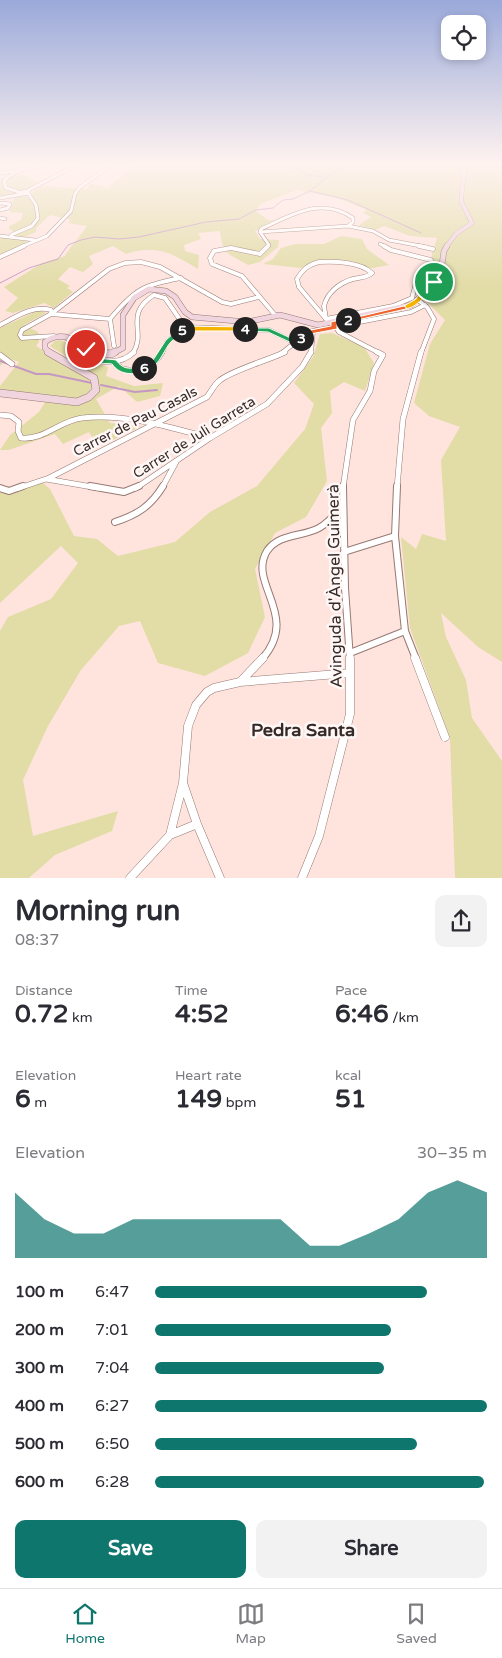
<!DOCTYPE html>
<html lang="en">
<head>
<meta charset="utf-8">
<style>
	body { margin:0; font-family:"Varela Round",sans-serif; background:#f2f2f3; color:#2b2b33; height:100vh; display:flex; flex-direction:column; font-size:19px; white-space:nowrap }
	* { box-sizing:border-box; margin:0 }
	p { font-size:16px; color:#7c7c81 }
	.icon { flex:none; width:28px; height:28px; fill:none; stroke:currentColor; stroke-width:2; stroke-linecap:round; stroke-linejoin:round }
	.map { position:relative; height:878px; overflow:hidden }
	.side { display:flex; flex-direction:column; background:#fff; flex:1 }
	.side>* { flex:none }
	.buttons { position:absolute; left:441px; top:15px; display:grid; gap:10px }
	.buttons a { display:grid; place-items:center; width:45px; height:45px; border-radius:10px; background:#fff; box-shadow:0 2px 8px #0003; font-size:25px }
	.pin { position:absolute; display:grid; place-items:center; width:42px; height:42px; color:#fff; margin:-21px; border:2px solid #fff; border-radius:50%; box-shadow:0 1px 5px #0007 }
	.km { position:absolute; width:25px; height:25px; margin:-12px; border-radius:50%; background:#222; color:#fff; font-size:14px; line-height:25px; text-align:center }
	.round { display:grid; place-items:center; flex:none; width:52px; height:52px; border-radius:10px; background:#f2f2f3 }
	.overview { display:flex; align-items:center; justify-content:space-between; height:85px; padding:0 15px }
	h1 { font-size:28px; font-weight:700; line-height:38px }
	.metrics { display:grid; grid-template-columns:repeat(3,1fr); gap:8px; height:85px; padding:5px 15px }
	.metrics div { display:grid; align-content:center }
	.metrics b { font-size:25px; font-weight:700 }
	.metrics small { font-size:14px; font-weight:400 }
	.metrics p { font-size:14px }
	.chart { height:140px; padding:10px 15px }
	.chart p { display:flex; justify-content:space-between }
	.chart svg { width:100%; height:90px; margin-top:5px; fill:#0f766e; opacity:.7 }
	.button { display:flex; gap:10px; margin-top:auto; padding:10px 15px }
	.button a { flex:1; height:58px; border-radius:10px; background:#0f766e; color:#fff; font-size:20px; font-weight:700; line-height:58px; text-align:center }
	.button a+a { background:#f2f2f3; color:#2b2b33 }
	ul { padding:0 15px; list-style:none; font-size:16px }
	li { display:grid; grid-template-columns:80px 60px 1fr; align-items:center; height:38px }
	li i { height:12px; border-radius:6px; background:#0f766e }
	.tab-bar { display:flex; justify-content:space-around; align-items:center; height:70px; border-top:1px solid #e1e1e2; background:#fff; font-size:14px; color:#7c7c81 }
	.tab-bar a { display:grid; justify-items:center; gap:2px }
	.tab-bar .active { color:#0f766e }
	.map>svg:first-child { display:block }
	.green { fill:#e2dca7 }
	.lines { fill:none; stroke-linecap:round; stroke-linejoin:round }
	.stream-far1 { stroke:#c598c4; stroke-width:1 }
	.stream { stroke:#c598c4; stroke-width:2 }
	.minor-far4-casing { stroke:#977972; stroke-width:4 }
	.minor-far3-casing { stroke:#977972; stroke-width:5 }
	.minor-far2-casing { stroke:#977972; stroke-width:6 }
	.minor-far1-casing { stroke:#977972; stroke-width:8 }
	.minor-casing { stroke:#977972; stroke-width:9 }
	.secondary-far2-casing { stroke:#977972; stroke-width:4.5 }
	.secondary-far1-casing { stroke:#977972; stroke-width:6 }
	.secondary-casing { stroke:#977972; stroke-width:8 }
	.minor-far4 { stroke:#fff; stroke-width:3 }
	.minor-far3 { stroke:#fff; stroke-width:4 }
	.minor-far2 { stroke:#fff; stroke-width:5 }
	.minor-far1 { stroke:#fff; stroke-width:6 }
	.minor { stroke:#fff; stroke-width:8 }
	.secondary-far2 { stroke:#f0d5de; stroke-width:4 }
	.secondary-far1 { stroke:#f0d5de; stroke-width:5 }
	.secondary { stroke:#f0d5de; stroke-width:7 }
	.split-1 { fill:#f5b400; stroke:#fff }
	.split-2 { fill:#f0652b; stroke:#fff }
	.split-3 { fill:#f0652b; stroke:#fff }
	.split-4 { fill:#22a559; stroke:#fff }
	.split-5 { fill:#f5b400; stroke:#fff }
	.split-6 { fill:#22a559; stroke:#fff }
	.split-7 { fill:#22a559; stroke:#fff }
	.labels { text-anchor:middle; stroke-width:5; stroke-linejoin:round; paint-order:stroke }
	.street-label { font-size:14px; fill:#362a27; stroke:#fef7f5 }
	.near-street-label { font-size:16px; fill:#362a27; stroke:#fef7f5 }
	.near-neighbourhood-label { font-size:18px; font-weight:bold; fill:#362a27; stroke:#fef7f5 }
</style>
</head>
<body>
<div class="map">
<svg width="502" height="878" viewBox="0 0 502 878">
	<rect width="100%" height="100%" fill="#ffe4de"/>
	<path class="green" d="M134 164H502V662L478 647 441 613 446 637 466 680 472 718 502 761V878H455L450 738 410 628 401 537 416 549 422 534 446 541 441 460 460 427 429 416 414 403 430 344 445 320 425 300 421 283 431 276 432 254 437 238 410 236 384 226 375 230 359 225 371 217 363 213 367 210 337 198 297 190 260 204 256 211 268 220 280 221 255 231 260 239 279 240 278 247 260 262 248 265C228 253 223 256 220 231L198 233 201 239 184 245 185 251 199 255 198 269C172 253 156 244 126 254L113 246 89 256 93 264 83 272 70 267 58 279 70 286 67 288 73 292 54 308 44 303 13 313 5 311 18 298 4 287 42 263 65 256C72 244 80 237 87 226L68 223 71 220 50 215 36 228V232L18 240 30 241 0 254V237H11L17 235 8 227 21 220 23 213 10 212 15 196 30 197 34 191 42 186 87 189 91 184 108 188Z
		M22 174 39 183 14 194 0 196V179Z
		M341 236 362 239 367 249 389 265 367 269 336 263H315L301 268 263 264 273 259 281 248 295 244H324Z
		M39 310 46 313 24 325 38 332 39 342 36 346 88 378 92 386 89 392 77 399 0 390V386L19 362 8 358 0 366V328Z
		M332 333 364 347 374 363 365 391 344 382 330 391 332 413 321 428 327 481 306 517 275 533 255 569 265 617 248 653 205 676 158 663 140 621 119 626 81 670 48 726 23 780 33 836 118 811 112 831 55 855 29 878H0V631L8 617 51 599 78 563 61 546 0 603V492L9 494 43 483 50 489 74 536 97 539 118 556 175 542 210 512 257 486 305 429 314 404 294 383 313 357 320 334Z
		M60 340 73 346 85 359 108 367 106 376 134 386 163 383 160 396 137 402 119 386 96 399 110 423 142 426 98 447 89 432 63 444 55 434 9 450H0L10 435 39 412 45 402 83 403 95 392 97 376 50 346 55 341Z"/>
	<g class="lines">
		<path class="stream-far1" d="M288 164 307 175 324 177
			M310 191 348 200 421 233
			M0 283 29 268 58 259 68 245 81 240 95 237 119 239 139 237 206 222 239 219 256 210 273 208 283 200 293 199 310 191 331 174 349 164"/>
		<path class="stream" d="M0 361 36 374H49L92 383
			M101 385 135 392 157 390"/>
		<defs>
			<path id="minor-far4" d="M0 173 13 171
				M27 191 78 164
				M19 192 6 188 4 181C15 168 30 169 45 164
				M0 198 29 193 24 191 18 194
				M0 203 10 204
				M0 210 8 208 10 204
				M0 218 5 219
				M260 232 261 229C292 215 321 196 353 218V222L348 226
				M11 235 32 226 38 218 36 205 28 193
				M0 236 35 240
				M380 244 386 247
				M21 247 47 236 71 211 75 194 79 188 112 164
				M267 247 269 245 260 232 348 226 373 231 389 240 426 247"/>
			<path id="minor-far3" d="M268 246 260 254 231 248 214 251 210 258 212 264 242 276 275 315
				M419 246 433 249
				M0 257 24 246
				M319 262C335 261 360 262 372 273 367 278 360 277 353 279 339 283 327 293 324 306L326 319 299 287 297 279C303 269 308 265 319 262Z
				M418 300 427 307 434 319 421 353
				M51 314 109 269 125 263 141 262 160 267 222 302 231 304 259 297
				M51 314 110 319 114 346
				M110 319C135 289 143 285 181 278
				M326 319 393 306 412 298 416 283 431 264V260L391 250 384 246
				M326 319 333 323 339 332 379 353
				M0 325C16 317 32 305 51 310V314L22 330 20 335 22 338 54 336
				M185 327 269 330 296 343
				M85 353 86 349
				M133 353C147 331 123 315 154 295L165 298 185 327
				M162 353 167 342 185 327
				M282 353 308 332 411 312 425 305
				M311 353 313 331"/>
			<path id="minor-far2" d="M86 352 85 355C100 364 121 365 134 352
				M0 355 12 364
				M114 362 122 369C138 373 154 367 162 352
				M0 415 11 416 19 422 18 431 21 438C45 440 59 421 82 418 125 413 169 427 210 438
				M46 479 98 488
				M19 488 49 478 207 397C211 392 214 385 219 381 232 370 267 361 285 352
				M136 488 210 438 267 404 302 367 311 352
				M162 488 176 462
				M343 488 353 420 370 391 374 371 383 355 377 352
				M397 488 403 419 421 352"/>
			<path id="minor-far1" d="M90 486 124 492 139 486
				M343 486 345 588 350 659
				M397 486 395 536 405 631 416 659
				M0 488 9 491 23 486
				M115 522C137 515 151 506 163 486
				M344 552 395 536
				M350 653 405 631
				M262 659C301 615 247 584 267 551 279 533 303 537 319 528 328 523 335 515 342 507"/>
			<path id="minor" d="M415 658 445 737
				M240 682 263 658
				M183 783 197 824 220 878
				M170 835 183 783 188 726 196 705 207 692 214 688 240 682 350 673
				M130 878 170 835 197 824
				M302 878 319 836 350 714V658"/>
			<path id="secondary-far2" d="M446 247 456 234 472 223 461 201 465 164"/>
			<path id="secondary-far1" d="M50 353 45 348V342C65 327 79 346 99 353
				M113 353 123 348V315L134 298 149 289 166 291 175 297 185 312 192 317 247 322 280 315 318 325 411 305C422 297 429 286 440 278L444 251 447 246"/>
			<path id="secondary" d="M95 352 111 354 115 352
				M0 393 77 402 89 397 96 390 94 378 48 352"/>
		</defs>
		<use href="#minor-far4" class="minor-far4-casing"/>
		<use href="#minor-far3" class="minor-far3-casing"/>
		<use href="#minor-far2" class="minor-far2-casing"/>
		<use href="#minor-far1" class="minor-far1-casing"/>
		<use href="#minor" class="minor-casing"/>
		<use href="#secondary-far2" class="secondary-far2-casing"/>
		<use href="#secondary-far1" class="secondary-far1-casing"/>
		<use href="#secondary" class="secondary-casing"/>
		<use href="#minor-far4" class="minor-far4"/>
		<use href="#minor-far3" class="minor-far3"/>
		<use href="#minor-far2" class="minor-far2"/>
		<use href="#minor-far1" class="minor-far1"/>
		<use href="#minor" class="minor"/>
		<use href="#secondary-far2" class="secondary-far2"/>
		<use href="#secondary-far1" class="secondary-far1"/>
		<use href="#secondary" class="secondary"/>
	</g>
	<linearGradient id="sky" x2="0" y2="1"><stop stop-color="#9aa9da"/><stop offset="0.57" stop-color="#fff3f0"/><stop offset="1" stop-color="#fff3f0" stop-opacity="0"/></linearGradient>
	<rect width="502" height="287" fill="url(#sky)"/>
	<path class="split-1" d="M432 281 437 282C426 292 418 310 402 309V307L416 299 425 285Z"/>
	<path class="split-2" d="M404 306 406 307V309L348 322 345 320Z"/>
	<path class="split-3" d="M348 318 351 320 350 321 337 324V329L310 334 301 341 297 338 306 331 331 326V322Z"/>
	<path class="split-4" d="M243 328H269L295 340 301 336 304 338 296 345 268 332 245 331 242 329Z"/>
	<path class="split-5" d="M183 326 245 327 249 329 245 331H180V328Z"/>
	<path class="split-6" d="M180 328 185 330C181 334 174 338 170 343 162 353 158 371 142 369V366L153 360 166 340Z"/>
	<path class="split-7" d="M83 347H88L87 352C94 361 106 358 116 360 124 371 132 369 144 365L148 368C137 376 120 376 112 364 99 363 87 363 80 352Z"/>
	<g class="labels">
		<g class="street-label">
			<text transform="translate(135 421) rotate(-27)" y="5">Carrer de Pau Casals</text>
			<text transform="translate(194 437) rotate(-32)" y="5">Carrer de Juli Garreta</text>
		</g>
		<g class="near-street-label">
			<text transform="translate(334 586) rotate(-91)" y="6">Avinguda d'Àngel Guimerà</text>
		</g>
		<g class="near-neighbourhood-label">
			<text x="303" y="736">Pedra Santa</text>
		</g>
	</g>
</svg>
<div class="buttons">
<a><svg class="icon" aria-label="locate" viewBox="0 0 24 24"><circle cx="12" cy="12" r="6"/><path d="M12 2v4M12 18v4M2 12h4M18 12h4"/></svg></a>
</div>
<div class="pin" style="left:434px;top:282px;background:#1e9e55"><svg class="icon" aria-label="arrive" viewBox="0 0 24 24"><path d="M6 21V4h12l-3 4 3 4H6"/></svg></div>
<div class="pin" style="left:86px;top:349px;background:#d93025"><svg class="icon" aria-label="check" viewBox="0 0 24 24"><path d="M5 12l5 5 9-10"/></svg></div>
<b class="km" style="left:348px;top:320px">2</b>
<b class="km" style="left:301px;top:338px">3</b>
<b class="km" style="left:245px;top:329px">4</b>
<b class="km" style="left:182px;top:330px">5</b>
<b class="km" style="left:144px;top:368px">6</b>
</div>
<section class="side">
<div class="overview"><div><h1>Morning run</h1><p>08:37</p></div><a class="round"><svg class="icon" aria-label="share" viewBox="0 0 24 24"><path d="M12 15V3M7 8l5-5 5 5M5 13v7h14v-7"/></svg></a></div>
<div class="metrics">
<div><p>Distance</p><b>0.72<small> km</small></b></div>
<div><p>Time</p><b>4:52</b></div>
<div><p>Pace</p><b>6:46<small> /km</small></b></div>
</div>
<div class="metrics">
<div><p>Elevation</p><b>6<small> m</small></b></div>
<div><p>Heart rate</p><b>149<small> bpm</small></b></div>
<div><p>kcal</p><b>51</b></div>
</div>
<div class="chart"><p><span>Elevation</span>30–35 m</p>
<svg viewBox="0 0 160 44" preserveAspectRatio="none"><path d="M0 44V12L10 25L20 32L30 32L40 25L50 25L60 25L70 25L80 25L90 25L100 38L110 38L120 32L130 25L140 12L150 6L160 12V44z"/></svg>
</div>
<ul>
<li><b>100 m</b>6:47<i style="width:82%"></i></li>
<li><b>200 m</b>7:01<i style="width:71%"></i></li>
<li><b>300 m</b>7:04<i style="width:69%"></i></li>
<li><b>400 m</b>6:27<i style="width:100%"></i></li>
<li><b>500 m</b>6:50<i style="width:79%"></i></li>
<li><b>600 m</b>6:28<i style="width:99%"></i></li>
</ul>
<div class="button"><a>Save</a><a>Share</a></div>
</section>
<nav class="tab-bar">
<a class="active"><svg class="icon" aria-label="home" viewBox="0 0 24 24"><path d="M3 11l9-7 9 7M6 9v11h12V9"/></svg>Home</a>
<a><svg class="icon" aria-label="map" viewBox="0 0 24 24"><path d="M3 6l6-2 6 2 6-2v14l-6 2-6-2-6 2zM9 4v14M15 6v14"/></svg>Map</a>
<a><svg class="icon" aria-label="saved" viewBox="0 0 24 24"><path d="M7 4h10v16l-5-4-5 4z"/></svg>Saved</a>
</nav>
</body>
</html>
